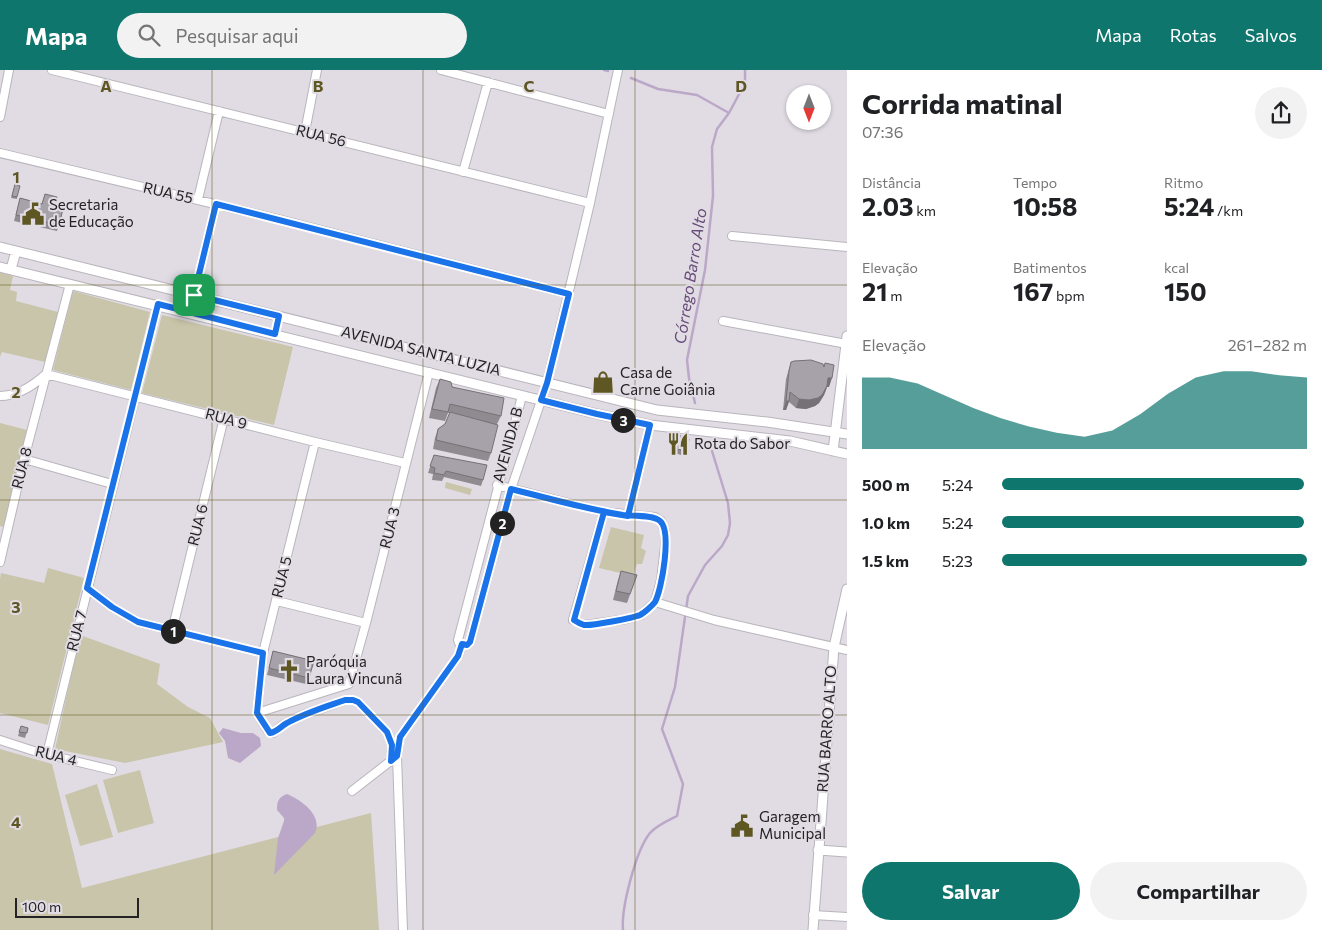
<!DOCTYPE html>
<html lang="pt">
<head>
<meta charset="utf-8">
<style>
	body { margin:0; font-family:Commissioner,sans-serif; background:#f2f2f2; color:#202124; height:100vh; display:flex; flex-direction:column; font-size:19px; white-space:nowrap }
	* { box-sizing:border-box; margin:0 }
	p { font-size:16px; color:#757577 }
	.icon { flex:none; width:28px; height:28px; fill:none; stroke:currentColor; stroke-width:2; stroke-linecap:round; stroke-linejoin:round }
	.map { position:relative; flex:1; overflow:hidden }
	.sheet { display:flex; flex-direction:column; background:#fff; width:475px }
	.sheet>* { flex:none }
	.needle { width:32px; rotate:180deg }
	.tools { position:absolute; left:786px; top:15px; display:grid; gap:10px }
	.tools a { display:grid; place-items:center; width:45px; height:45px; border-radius:50%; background:#fff; box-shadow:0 1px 4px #0004; font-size:25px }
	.scale { position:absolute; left:15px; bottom:12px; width:124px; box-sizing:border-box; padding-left:5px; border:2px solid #242225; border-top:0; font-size:14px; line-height:18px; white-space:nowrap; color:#242225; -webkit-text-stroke:4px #e1dce4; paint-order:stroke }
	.pin { position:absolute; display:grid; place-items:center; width:42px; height:42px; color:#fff; margin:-21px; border-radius:10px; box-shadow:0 2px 8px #0006 }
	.km { position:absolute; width:25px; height:25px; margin:-12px; border-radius:50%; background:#222; color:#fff; font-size:14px; line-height:25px; text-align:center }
	.round { display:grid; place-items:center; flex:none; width:52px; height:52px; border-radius:26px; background:#f2f2f2 }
	.headline { display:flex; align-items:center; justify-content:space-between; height:85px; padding:0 15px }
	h1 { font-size:28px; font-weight:700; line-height:38px }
	.figures { display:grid; grid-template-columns:repeat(3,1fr); gap:8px; height:85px; padding:5px 15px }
	.figures div { display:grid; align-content:center }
	.figures b { font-size:25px; font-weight:700 }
	.figures small { font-size:14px; font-weight:400 }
	.figures p { font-size:14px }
	.chart { height:140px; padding:10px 15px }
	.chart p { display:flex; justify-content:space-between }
	.chart svg { width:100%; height:90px; margin-top:5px; fill:#0f766e; opacity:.7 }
	.primary-button { display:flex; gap:10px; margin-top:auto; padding:10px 15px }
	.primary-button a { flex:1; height:58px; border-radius:30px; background:#0f766e; color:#fff; font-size:20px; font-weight:700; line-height:58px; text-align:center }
	.primary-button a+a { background:#f2f2f2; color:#202124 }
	ul { padding:0 15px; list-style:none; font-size:16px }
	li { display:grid; grid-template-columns:80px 60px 1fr; align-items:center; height:38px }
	li i { height:12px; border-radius:6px; background:#0f766e }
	header { display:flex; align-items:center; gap:30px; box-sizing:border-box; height:70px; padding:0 25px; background:#0f766e; color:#fff }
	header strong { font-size:24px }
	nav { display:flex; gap:28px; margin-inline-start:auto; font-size:18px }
	.search { width:350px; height:45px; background:#f2f2f2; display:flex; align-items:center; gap:12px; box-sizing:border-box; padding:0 18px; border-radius:28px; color:#757577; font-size:19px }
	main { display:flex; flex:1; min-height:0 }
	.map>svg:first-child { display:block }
	.green { fill:#c8c5aa }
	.water { fill:#bba8c8 }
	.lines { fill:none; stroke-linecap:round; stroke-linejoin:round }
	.stream { stroke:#bba8c8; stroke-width:2.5 }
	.minor-casing { stroke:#b9b5bc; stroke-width:10 }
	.tertiary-casing { stroke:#b9b5bc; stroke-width:11 }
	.minor { stroke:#fff; stroke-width:8 }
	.tertiary { stroke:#fff; stroke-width:9 }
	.wall { fill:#908b91 }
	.shaded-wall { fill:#757176 }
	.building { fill:#a7a2a9; stroke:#757176 }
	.route-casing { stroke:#fff; stroke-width:10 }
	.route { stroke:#1a73e8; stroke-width:6 }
	.grid { fill:none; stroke:#5e5723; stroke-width:1; stroke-opacity:0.55 }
	.labels { text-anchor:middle; stroke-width:4; stroke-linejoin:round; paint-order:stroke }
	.street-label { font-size:15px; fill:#242225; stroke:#e1dce4 }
	.poi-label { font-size:15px; fill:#242225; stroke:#e1dce4; text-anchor:start }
	.water-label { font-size:16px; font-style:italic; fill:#664a78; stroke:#e1dce4 }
	.grid-label { font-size:16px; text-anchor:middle; font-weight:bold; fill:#5e5723; stroke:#e1dce4; stroke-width:4; stroke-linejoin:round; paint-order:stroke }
</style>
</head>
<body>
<header>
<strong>Mapa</strong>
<div class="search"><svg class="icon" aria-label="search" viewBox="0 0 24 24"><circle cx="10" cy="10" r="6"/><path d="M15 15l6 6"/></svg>Pesquisar aqui</div>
<nav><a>Mapa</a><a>Rotas</a><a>Salvos</a></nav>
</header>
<main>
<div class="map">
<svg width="847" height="860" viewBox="0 0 847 860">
	<rect width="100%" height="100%" fill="#e1dce4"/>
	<path class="green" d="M0 202 13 206 10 220 17 222 16 231 58 242 45 292 2 282 0 287Z
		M73 221 150 242 131 320 53 300Z
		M162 245 293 277 274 355 142 323Z
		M0 353 27 360 4 457 0 456Z
		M446 412 472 419 470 425 445 418Z
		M611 457 644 465 641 478 646 481 642 494H637L633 506 599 498Z
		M48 498 84 508 48 655 0 643V509L1 503 44 513Z
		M80 565 160 594 157 614 188 637 210 648 223 672 125 693 55 679Z
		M0 679 52 694 82 818 371 743 379 860H0Z
		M140 700 154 753 118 763 103 710Z
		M97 714 113 767 80 776 65 725Z"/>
	<path class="water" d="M223 658 241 663H253L260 668 261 676 240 693 228 688 225 671 219 663Z
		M287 724C301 730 323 745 315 763L274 805 278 768 284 751V748L277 740C277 732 278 727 287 724Z"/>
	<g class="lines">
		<path class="stream" d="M604 0 608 1
			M631 8 658 19 697 25 729 43
			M695 333 689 308 687 290 705 200 713 126 712 77 717 59 729 43 745 13V0
			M623 860C621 838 636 780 650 763 656 756 669 750 677 746L683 714 662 659 675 617 688 526 705 495 722 476 728 465 730 453 728 433 712 381"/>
		<defs>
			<path id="minor" d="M52 0 590 133
				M441 0 609 44
				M0 47 9 0
				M305 62 317 0
				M0 83 282 150 569 224
				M463 102 488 12
				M198 129 219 41
				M732 166 847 177
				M194 225 216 134
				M723 251 847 274
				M46 304 315 372 405 393
				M0 326C17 326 34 315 46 304
				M24 389 112 414
				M497 415 604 442 655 447 661 451 665 461V476L661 510 655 532 641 545 627 549 585 555 573 550 604 442
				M628 446 650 355
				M0 492 24 389 70 214
				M87 518 112 537 138 552 263 583
				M277 531 366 553
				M655 532 714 550 847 580
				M172 561 224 348
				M462 575H467L470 572 511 419 547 313 590 133 618 0
				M462 575 459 573 458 570 522 326
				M257 643 349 614 366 553 429 302
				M257 643 263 583 315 372
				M257 643 268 661 273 663 283 655 298 647 345 630H353L358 632 387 662 392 675 391 691
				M0 670 37 682 112 700
				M47 684 158 234
				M397 686 403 860
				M352 721 397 686 400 667 458 586 462 575
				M813 845 847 847"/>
			<path id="tertiary" d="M0 177 657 340 767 352 847 364
				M0 197 597 344 650 355 790 371 847 384
				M11 199 16 181
				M833 381 847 266
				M818 780 847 782
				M813 860 834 577 847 519"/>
		</defs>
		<use href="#minor" class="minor-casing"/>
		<use href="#tertiary" class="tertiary-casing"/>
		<use href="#minor" class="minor"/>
		<use href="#tertiary" class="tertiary"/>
	</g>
	<path class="wall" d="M15 114 17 127V129L11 128Z
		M45 124 54 137 59 155 57 161 14 151 20 128 42 134Z
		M791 292 829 317H827L824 325 819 333 815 336 806 339 796 338 789 332 786 340H783L786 309Z
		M440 309 501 346 497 354 491 383 488 391 433 379 435 368 438 359 445 354 450 343H448L445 351 429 348 436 318Z
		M675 364 687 381 685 386 670 382Z
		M434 385 483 410 481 416 444 407 442 411 432 410 433 404 428 403Z
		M621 501 637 505 627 533 613 530 618 510Z
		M273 581 314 591 306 614 267 605Z
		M21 656 28 658 25 668 18 666Z"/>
	<path class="shaded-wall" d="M828 308H832L829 317H827L824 325 819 333 815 336 806 339 796 338 799 329Z
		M786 331H789L786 340H783Z"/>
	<path class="building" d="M15 114 20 116 17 127 12 126Z
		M45 124 57 127 54 137 63 139 59 155 16 145 20 128 42 134Z
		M811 290 823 294 824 297 825 293 834 295 832 308H828L827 316 822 325 818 328 809 330 799 329 790 322 789 331H786L789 301 791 292 794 291Z
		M440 309 451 312 452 317 504 328 501 346 450 334 448 342 432 339Z
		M450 342 498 355 491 383 436 370 438 359 445 354Z
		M675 364 689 369 687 381 672 378Z
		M434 385 487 395 483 410 446 401 444 405 434 403 435 398 430 396Z
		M621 501 637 505 630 524 616 521Z
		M273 581 314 591 309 608 269 598Z
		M21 656 28 658 27 663 19 662Z"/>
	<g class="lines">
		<defs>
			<path id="route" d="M194 225 279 246 275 264 158 234 87 518 112 537 138 552 263 583 257 643 270 663C277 662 281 656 287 653 305 643 325 637 345 630H353L358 632 387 662 392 675 391 691 397 686 400 667 458 586 462 574 467 575 470 572 511 419C548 428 585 439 623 445 632 446 654 445 660 451 672 461 662 519 655 532 652 536 644 543 640 545 633 548 591 556 584 555 581 554 577 552 574 550L604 442 628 446 650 355 597 344 541 330 547 313 569 224 216 134 194 225"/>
		</defs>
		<use href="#route" class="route-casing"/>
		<use href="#route" class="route"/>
	</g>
	<path class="grid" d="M212 0V860M423 0V860M635 0V860M0 215H847M0 430H847M0 645H847"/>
	<defs>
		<symbol id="civic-bare" viewBox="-9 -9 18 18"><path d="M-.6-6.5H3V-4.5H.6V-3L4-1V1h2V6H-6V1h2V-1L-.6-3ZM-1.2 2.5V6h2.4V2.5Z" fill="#5e5723" stroke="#e1dce4" stroke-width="2.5" paint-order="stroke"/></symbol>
		<symbol id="shop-bare" viewBox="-9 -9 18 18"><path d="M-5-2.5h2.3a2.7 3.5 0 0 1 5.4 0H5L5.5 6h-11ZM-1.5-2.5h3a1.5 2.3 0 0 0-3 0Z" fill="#5e5723" stroke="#e1dce4" stroke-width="2.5" paint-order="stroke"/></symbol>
		<symbol id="restaurant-bare" viewBox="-9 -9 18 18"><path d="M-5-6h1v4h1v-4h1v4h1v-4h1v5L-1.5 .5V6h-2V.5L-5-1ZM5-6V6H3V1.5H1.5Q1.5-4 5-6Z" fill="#5e5723" stroke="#e1dce4" stroke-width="2.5" paint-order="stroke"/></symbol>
		<symbol id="church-bare" viewBox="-9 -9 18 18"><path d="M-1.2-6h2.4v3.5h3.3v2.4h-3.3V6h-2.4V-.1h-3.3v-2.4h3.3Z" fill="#5e5723" stroke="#e1dce4" stroke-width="2.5" paint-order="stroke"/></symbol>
	</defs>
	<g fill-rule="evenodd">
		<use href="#civic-bare" x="17" y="128" width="32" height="32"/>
		<use href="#shop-bare" x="587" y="296" width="32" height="32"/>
		<use href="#restaurant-bare" x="662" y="358" width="32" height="32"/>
		<use href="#church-bare" x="273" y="585" width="32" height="32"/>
		<use href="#civic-bare" x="726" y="740" width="32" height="32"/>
	</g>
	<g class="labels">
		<g class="street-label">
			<text transform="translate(321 66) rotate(14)" y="5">RUA 56</text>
			<text transform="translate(168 123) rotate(13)" y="5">RUA 55</text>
			<text transform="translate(421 281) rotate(14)" y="5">AVENIDA SANTA LUZIA</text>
			<text transform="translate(226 349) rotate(15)" y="5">RUA 9</text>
			<text transform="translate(508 375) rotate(-75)" y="5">AVENIDA B</text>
			<text transform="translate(22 398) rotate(-76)" y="5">RUA 8</text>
			<text transform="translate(198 455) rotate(-76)" y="5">RUA 6</text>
			<text transform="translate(390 458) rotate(-76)" y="5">RUA 3</text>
			<text transform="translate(282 507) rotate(-76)" y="5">RUA 5</text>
			<text transform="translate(77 561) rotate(-76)" y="5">RUA 7</text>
			<text transform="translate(827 659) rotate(-86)" y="5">RUA BARRO ALTO</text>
			<text transform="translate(56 686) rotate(14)" y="5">RUA 4</text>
		</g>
		<g class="poi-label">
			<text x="49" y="140">Secretaria<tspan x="49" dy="17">de Educação</tspan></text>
			<text x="620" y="308">Casa de<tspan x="620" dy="17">Carne Goiânia</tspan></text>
			<text x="694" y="379">Rota do Sabor</text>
			<text x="306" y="597">Paróquia<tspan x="306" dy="17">Laura Vincunã</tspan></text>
			<text x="759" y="752">Garagem<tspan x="759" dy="17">Municipal</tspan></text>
		</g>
		<g class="water-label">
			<text transform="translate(690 206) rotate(-81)" y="6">Córrego Barro Alto</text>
		</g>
	</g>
	<g class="grid-label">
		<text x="106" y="22">A</text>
		<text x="318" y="22">B</text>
		<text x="529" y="22">C</text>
		<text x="741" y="22">D</text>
		<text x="16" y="113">1</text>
		<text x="16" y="328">2</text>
		<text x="16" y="543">3</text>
		<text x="16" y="758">4</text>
	</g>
</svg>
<div class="tools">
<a><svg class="needle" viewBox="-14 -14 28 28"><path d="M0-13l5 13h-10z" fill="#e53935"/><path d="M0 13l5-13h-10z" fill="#757577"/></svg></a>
</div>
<div class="scale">100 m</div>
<div class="pin" style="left:194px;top:225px;background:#1e9e55"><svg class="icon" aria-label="arrive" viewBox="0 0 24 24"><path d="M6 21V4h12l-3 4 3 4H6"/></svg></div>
<b class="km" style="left:173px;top:561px">1</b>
<b class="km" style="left:502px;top:453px">2</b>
<b class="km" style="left:623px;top:350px">3</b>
</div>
<section class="sheet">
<div class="headline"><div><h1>Corrida matinal</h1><p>07:36</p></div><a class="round"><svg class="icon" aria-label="share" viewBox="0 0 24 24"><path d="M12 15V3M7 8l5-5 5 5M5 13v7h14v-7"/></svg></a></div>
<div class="figures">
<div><p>Distância</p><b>2.03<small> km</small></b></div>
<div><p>Tempo</p><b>10:58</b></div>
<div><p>Ritmo</p><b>5:24<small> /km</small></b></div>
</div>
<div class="figures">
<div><p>Elevação</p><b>21<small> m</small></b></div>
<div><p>Batimentos</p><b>167<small> bpm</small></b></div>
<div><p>kcal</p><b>150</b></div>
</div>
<div class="chart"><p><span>Elevação</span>261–282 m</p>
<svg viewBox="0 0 160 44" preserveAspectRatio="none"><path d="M0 44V9L10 9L20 12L30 18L40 24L50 29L60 33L70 36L80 38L90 35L100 27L110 17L120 9L130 6L140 6L150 8L160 9V44z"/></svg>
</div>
<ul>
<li><b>500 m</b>5:24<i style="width:99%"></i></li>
<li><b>1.0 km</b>5:24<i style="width:99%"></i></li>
<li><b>1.5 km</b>5:23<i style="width:100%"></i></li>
</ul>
<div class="primary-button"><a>Salvar</a><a>Compartilhar</a></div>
</section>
</main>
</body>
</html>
